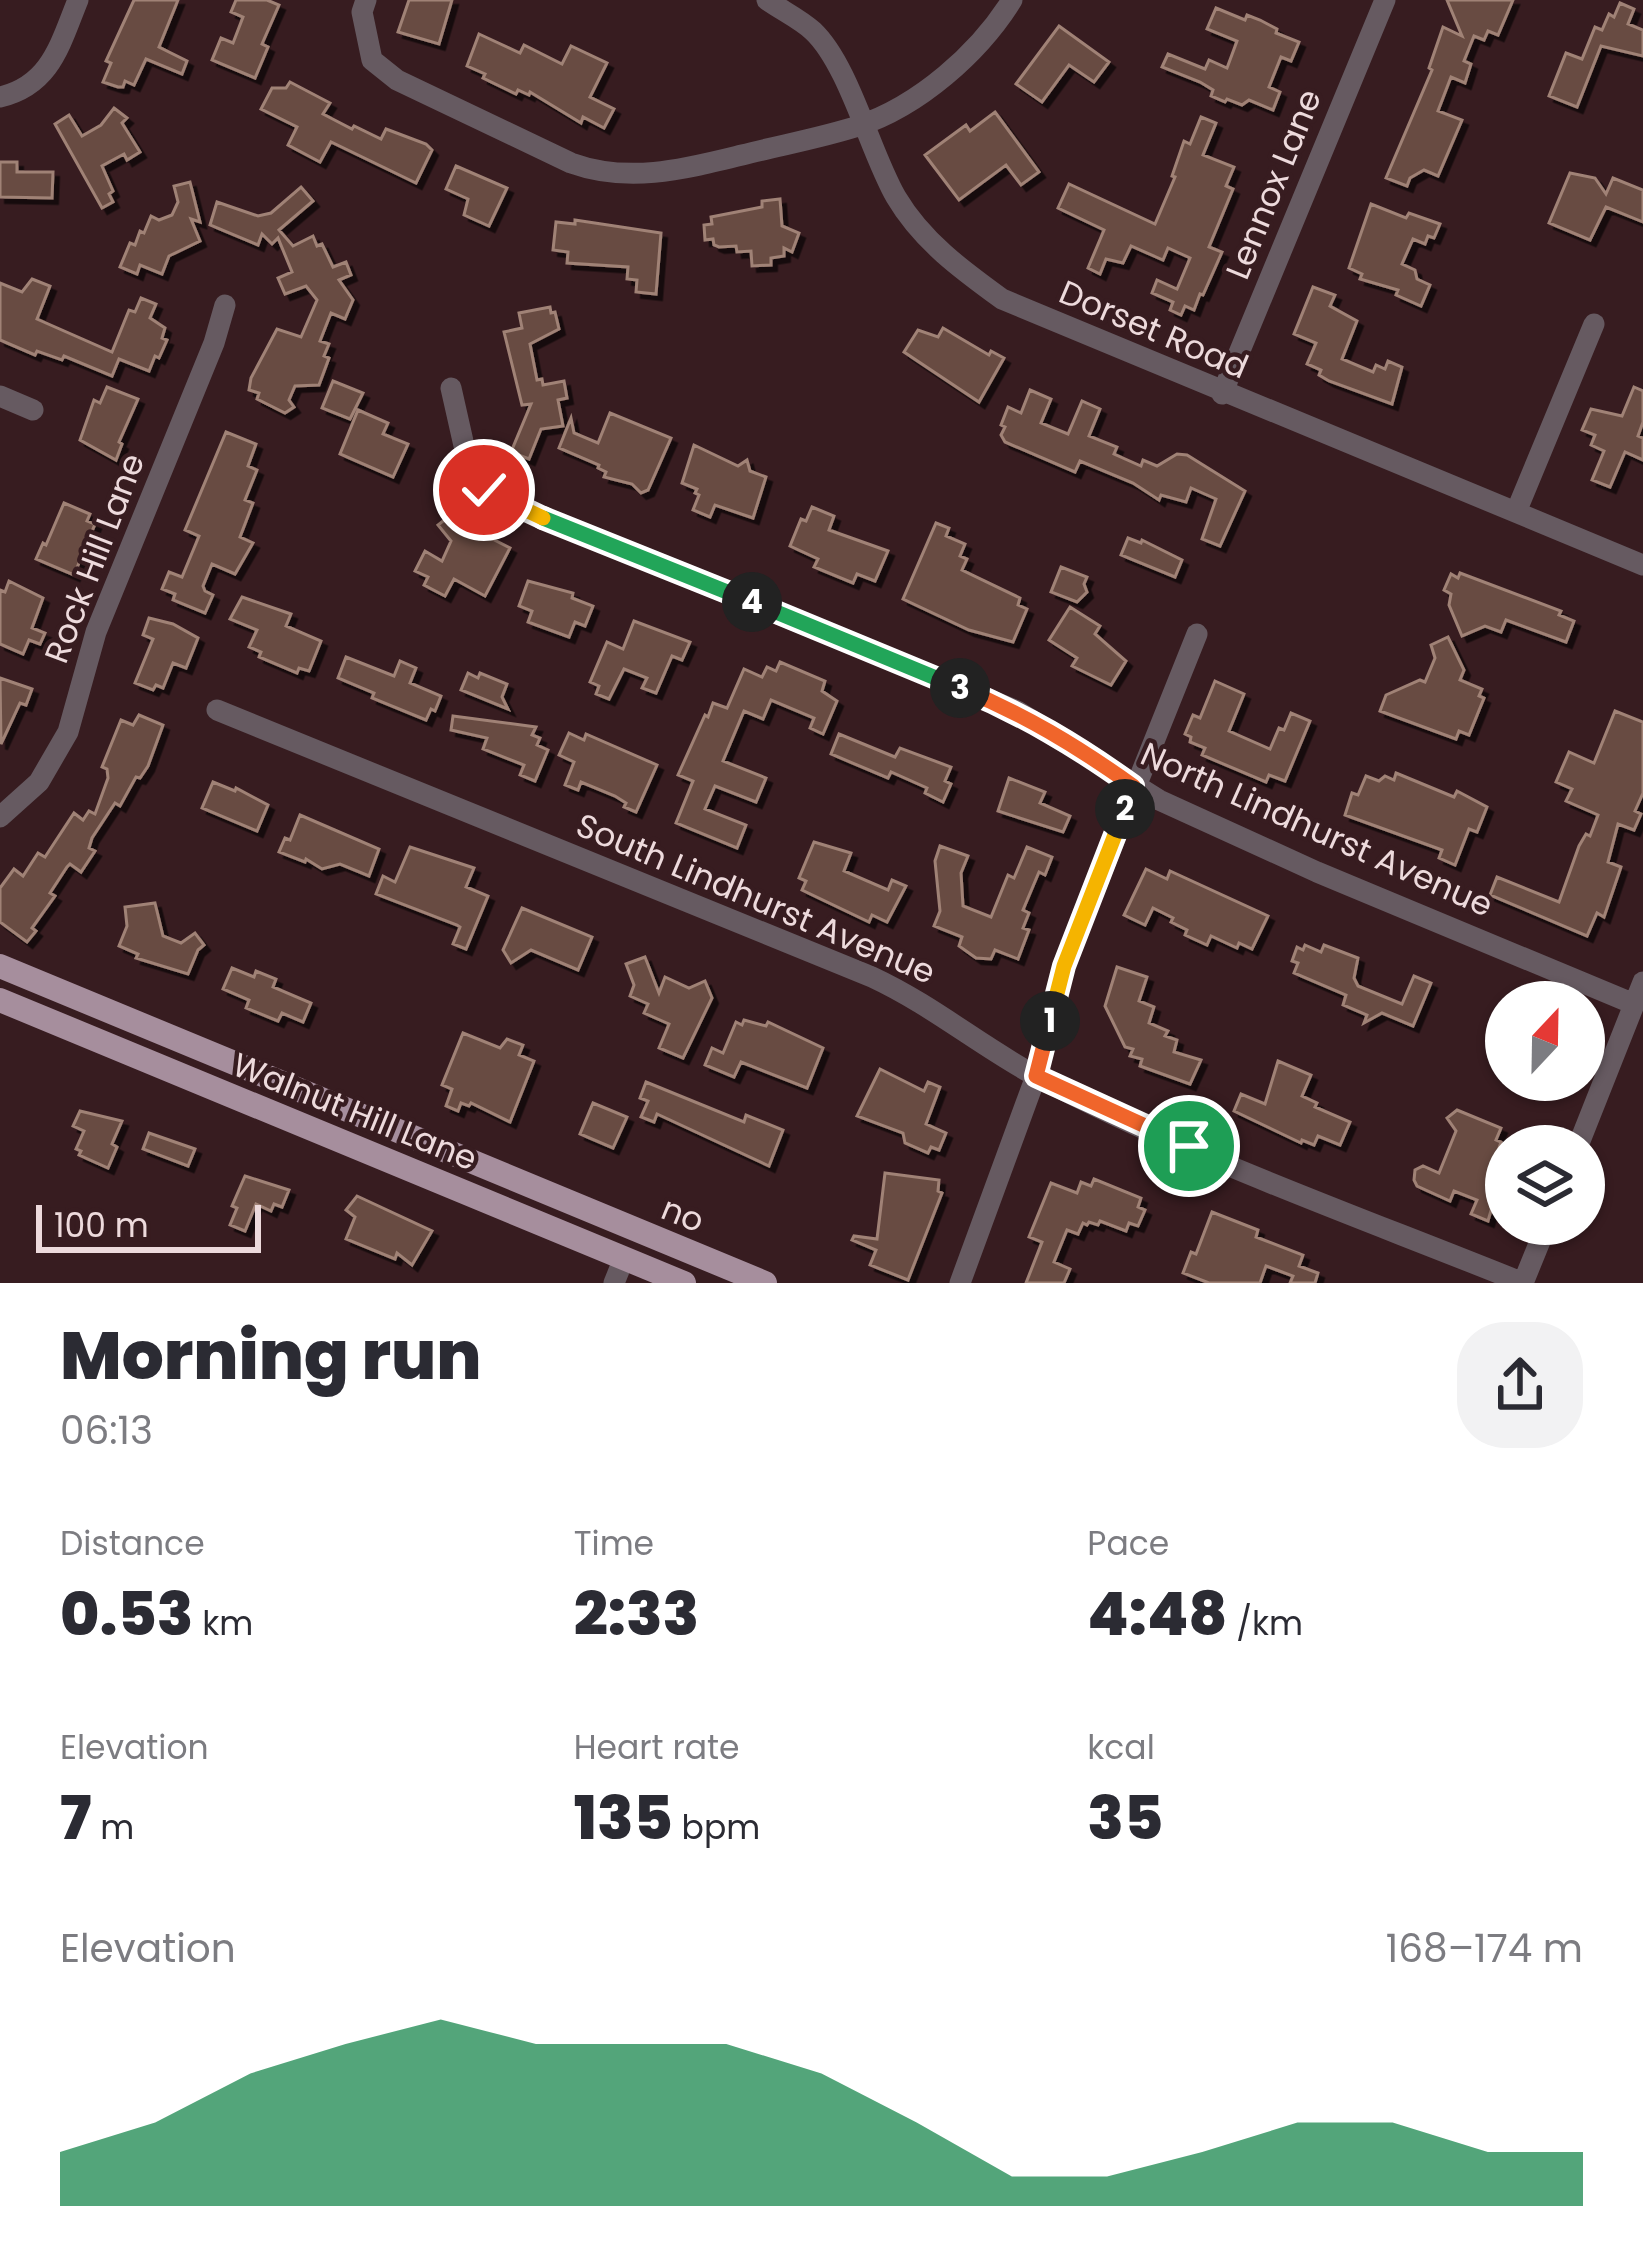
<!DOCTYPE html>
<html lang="en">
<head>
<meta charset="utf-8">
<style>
	body { margin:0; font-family:Poppins,sans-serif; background:#f2f2f3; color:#2b2b33; height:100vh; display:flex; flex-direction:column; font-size:45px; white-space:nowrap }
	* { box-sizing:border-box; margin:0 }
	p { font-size:39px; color:#7c7c81 }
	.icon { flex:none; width:66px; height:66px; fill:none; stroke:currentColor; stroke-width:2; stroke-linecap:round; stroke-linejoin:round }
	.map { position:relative; height:1283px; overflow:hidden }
	.details { display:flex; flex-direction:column; background:#fff; flex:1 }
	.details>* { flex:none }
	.needle { width:78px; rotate:22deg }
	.controls { position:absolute; left:1485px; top:981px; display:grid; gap:24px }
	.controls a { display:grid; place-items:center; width:120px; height:120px; border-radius:50%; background:#fff; box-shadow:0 3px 9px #0004; font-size:60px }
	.scale { position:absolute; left:36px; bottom:30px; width:225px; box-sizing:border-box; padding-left:12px; border:6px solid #eddadc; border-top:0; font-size:33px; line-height:42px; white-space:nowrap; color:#eddadc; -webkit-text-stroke:9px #371c20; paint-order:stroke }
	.pin { position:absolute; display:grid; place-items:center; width:102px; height:102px; color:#fff; margin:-51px; border:6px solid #fff; border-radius:50%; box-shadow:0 3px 12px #0007 }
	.km { position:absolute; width:60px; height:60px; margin:-30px; border-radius:50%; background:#222; color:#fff; font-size:33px; line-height:60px; text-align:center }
	.round { display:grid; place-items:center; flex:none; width:126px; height:126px; border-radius:48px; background:#f2f2f3 }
	.head { display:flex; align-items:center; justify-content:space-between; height:204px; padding:0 60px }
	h1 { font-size:66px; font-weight:800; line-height:90px }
	.stats { display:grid; grid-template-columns:repeat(3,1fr); gap:18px; height:204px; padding:12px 60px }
	.stats div { display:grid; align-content:center }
	.stats b { font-size:60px; font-weight:800 }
	.stats small { font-size:33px; font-weight:400 }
	.stats p { font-size:33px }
	.chart { height:336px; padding:24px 60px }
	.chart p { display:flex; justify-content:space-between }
	.chart svg { width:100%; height:216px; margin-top:12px; fill:#0b8043; opacity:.7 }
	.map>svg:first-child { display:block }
	.building { fill:#684c42; stroke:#a08276; stroke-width:3; filter:url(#shadow) }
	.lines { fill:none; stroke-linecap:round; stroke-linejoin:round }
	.minor { stroke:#665a61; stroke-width:21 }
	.major { stroke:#a68e9d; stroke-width:24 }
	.split-1-casing { stroke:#fff; stroke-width:24 }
	.split-2-casing { stroke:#fff; stroke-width:24 }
	.split-3-casing { stroke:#fff; stroke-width:24 }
	.split-4-casing { stroke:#fff; stroke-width:24 }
	.split-5-casing { stroke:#fff; stroke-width:24 }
	.split-6-casing { stroke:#fff; stroke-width:24 }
	.split-1 { stroke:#f0652b; stroke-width:15 }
	.split-2 { stroke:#f5b400; stroke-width:15 }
	.split-3 { stroke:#f0652b; stroke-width:15 }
	.split-4 { stroke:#22a559; stroke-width:15 }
	.split-5 { stroke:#22a559; stroke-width:15 }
	.split-6 { stroke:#f5b400; stroke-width:15 }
	.labels { text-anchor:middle; stroke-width:9; stroke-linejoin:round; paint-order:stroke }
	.street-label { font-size:33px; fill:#eddadc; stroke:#371c20 }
</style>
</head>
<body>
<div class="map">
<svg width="1643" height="1283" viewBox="0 0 1643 1283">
	<defs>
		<filter id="shadow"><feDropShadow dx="5.5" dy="5.5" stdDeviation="0" flood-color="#0009"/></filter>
	</defs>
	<rect width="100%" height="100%" fill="#371c20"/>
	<path class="building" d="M134 0H178L159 47 187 61 182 74 146 59 134 85 125 81 123 87H118L103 82 111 63 106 61Z
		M236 0H267L279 5 262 44 268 47 255 78 212 60 221 38 233 43 243 17 231 12Z
		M409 0H452L439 44 398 32Z
		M1447 0H1513L1498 35 1488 31 1484 40 1474 36 1464 61 1471 64 1465 83 1451 77 1438 111 1462 120 1438 176 1424 170 1410 178 1407 186 1386 178 1432 70 1429 68 1443 27 1462 36Z
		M1620 3 1634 9 1628 24 1643 30V56L1601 46 1577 107 1549 96 1566 53 1582 59 1595 27 1602 30 1609 14 1614 17Z
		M1216 8 1245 20 1247 15 1260 20 1277 29 1276 33 1299 42 1291 61 1281 57 1269 87 1280 92 1273 110 1249 100 1242 105 1227 99 1225 102 1211 96 1213 90 1200 82 1162 67 1168 54 1205 69 1209 60 1227 68 1237 41 1207 29Z
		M1059 26 1109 62 1094 82 1069 65 1042 102 1016 84Z
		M479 34 520 53 524 45 562 64 571 46 607 63 590 97 614 109 604 128 583 117 581 123 530 92 529 95 518 90 516 94 483 78 485 74 467 66Z
		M290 82 330 103 323 114 352 129 354 126 381 139 386 129 426 144 432 150 416 183 331 142 320 162 288 145 297 127 261 109 272 88H286Z
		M114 108 127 118 122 123 140 152 127 160 124 154 102 166 113 191 109 194 113 202 102 208 55 124 69 115 82 136 101 125Z
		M995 112 1039 172 1021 185 1006 165 959 200 925 155 966 125 970 131Z
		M1201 117 1216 123 1203 155 1234 167 1226 186 1233 189 1209 247 1222 252 1203 295 1200 294 1194 310 1185 306 1181 315 1170 310 1173 302 1152 293 1157 280 1177 289 1190 258 1168 248 1163 260 1131 246 1123 263 1106 259 1100 274 1088 268 1104 230 1058 208 1069 184 1155 224 1175 177 1172 176 1184 141 1190 144Z
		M0 162H17V172H53L52 198 0 197Z
		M456 166 507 188 489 226 464 215 468 199 446 189Z
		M1570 173 1595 178 1606 194 1613 178 1643 190V222L1606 207 1590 240 1549 223Z
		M190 182 200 222 191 219 200 241 169 256 162 274 140 265 137 274 120 267 130 243 135 245 140 231 144 233 151 216 159 220 172 215 178 202 174 186Z
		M301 187 313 201 279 230 293 246 313 236 317 246 322 244 333 267 346 262 351 275 339 280 353 300 345 319 331 313 320 341 329 344 324 356 329 358 319 385 295 386 289 400 294 407 285 413 257 399 259 393 249 390 251 378 277 329 301 337 317 300 306 286 285 294 278 278 292 272 278 238 272 244 262 234 258 245 210 225 217 202 258 216 271 213Z
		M780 199 782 226 799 233 792 252 784 248V256L771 258V265L752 266 751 251 737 252 736 246 719 247 714 245 713 239 705 240 704 225 712 224 711 217 762 207V201Z
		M1371 204 1406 218 1409 213 1440 224 1434 238 1428 236 1425 244 1413 239 1402 264 1415 270 1417 279 1430 285 1421 306 1396 295 1398 290 1360 279 1362 274 1349 268Z
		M575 220 661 233 656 294 636 292 637 280 627 279 628 267 567 263 568 252 553 250 556 222 575 224Z
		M32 279 50 286 37 319 112 352 129 310 135 312 141 298 156 304 150 318 165 328 162 338 167 340 159 358 155 356 149 371 119 359 112 376 64 356 62 360 37 351 35 355 0 340V283L22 292Z
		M1313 287 1335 295 1330 306 1357 321 1342 359 1373 372 1376 365 1385 369 1388 361 1402 367 1392 404 1329 381 1319 375 1321 370 1307 364 1316 343 1294 334Z
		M550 307 551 313 555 312 559 329 530 344 537 380 542 379 543 385 564 381 567 398 558 400 563 426 541 429 529 459 511 452 531 404 522 405 504 332 522 328 519 313Z
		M943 328 989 355 991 351 1004 358 979 402 904 352 918 330 938 337Z
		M333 381 363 393 350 419 322 408Z
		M107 387 138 399 119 442 122 444 116 460 80 440 94 400 100 403Z
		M1634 387 1643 391V422L1638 436 1643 438V460L1625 452 1610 487 1592 480 1604 451 1591 445 1595 435 1582 430 1591 409 1622 416Z
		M1030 390 1051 399 1041 423 1068 434 1082 401 1100 409 1089 436 1117 447 1114 454 1141 466 1143 460 1157 466 1177 454 1187 455 1245 491 1220 546 1202 539 1216 499 1191 488 1186 502 1161 495 1159 500 1133 483 1080 461 1075 472 1005 442 1001 435 1005 427 1001 425 1008 407 1021 413Z
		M358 410 388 423 383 434 408 444 393 477 340 454Z
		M610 413 671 438 648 490 641 493 632 484 604 477 606 472 598 468 599 465 559 448 571 418 574 433 598 443Z
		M226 432 256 444 248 466 257 470 245 500 253 503 240 537 253 543 235 574 212 564 203 586 205 591 213 595 205 613 173 600 175 594 162 589 169 572 182 577 199 536 185 530Z
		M694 445 738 466 747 460 750 471 766 477 753 518 715 505 710 517 693 510 699 495 695 493 697 489 682 483Z
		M64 503 90 514 87 521 95 524 74 575 36 559 43 543 46 545Z
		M812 507 834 516 829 530 888 551 875 581 857 574 853 583 814 567 818 559 790 546 801 519 806 521Z
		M457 510 469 527 510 548 485 596 454 579 445 596 424 585 428 577 415 571 425 551 442 561 451 541 438 525Z
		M936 523 949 528 946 536 965 544 960 556 967 559 962 570 1020 598 1018 605 1027 609 1013 642 969 630 903 599Z
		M1128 538 1141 543 1142 540 1182 560 1175 577 1121 555Z
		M1061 567 1087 577 1084 584 1087 592 1077 602 1051 592Z
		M1460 573 1561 611 1559 615 1574 621 1566 642 1506 620 1501 632 1485 626 1462 636 1449 605 1451 594 1444 590 1451 574 1458 578Z
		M9 581 43 598 32 628 45 633 40 644 29 640 23 654 0 644V590L5 592Z
		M528 581 573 593 572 598 593 606 585 626 575 622 569 637 528 622 532 611 519 606Z
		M242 597 291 614 286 626 321 641 309 671 299 668 297 673 259 657 261 652 249 647 257 630 230 619Z
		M1070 607 1100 626 1095 634 1126 661 1111 685 1072 666 1077 658 1049 640Z
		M149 618 173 624 198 638 186 668 173 663 163 688 156 685 153 690 135 683 153 639 143 635Z
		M634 621 690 642 682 660 672 656 656 693 642 688 647 678 624 669 609 699 596 694 599 686 590 682 607 642 623 649Z
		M1448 637 1464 670 1460 680 1482 689 1479 696 1484 698 1469 735 1459 731 1456 739 1380 711 1386 695 1420 680 1425 682 1435 658 1431 645Z
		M346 657 394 676 400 661 416 668 410 683 441 696 435 711 431 709 426 720 372 698 374 693 338 678Z
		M780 662 825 681 822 691 837 701 823 734 810 728 814 718 771 700 763 719 744 711 723 761 766 778 756 802 715 786 705 809 746 825 737 848 676 823 693 781 678 775 705 715 708 717 713 703 727 708 744 669 762 677 767 667 776 671Z
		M468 673 478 678 480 673 507 684 502 697 508 709 461 690Z
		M0 678 32 689 26 705 20 703 1 744Z
		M1215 681 1244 694 1229 731 1270 749 1279 728 1284 730 1291 713 1310 721 1285 781 1269 775 1266 782 1202 755 1205 748 1190 742 1191 737 1185 734 1193 715 1200 718Z
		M1615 711 1643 722V793L1635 811 1641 814 1634 830 1618 824 1608 862 1621 867 1604 917 1597 913 1587 936 1490 895 1497 877 1559 902 1579 846 1586 834 1590 836 1598 815 1566 801 1572 789 1556 782 1569 752 1594 763Z
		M139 715 163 725 148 766 140 778 136 777 120 806 115 803 92 838 89 848 95 851 81 872 70 864 67 867 50 893 55 896 32 928 36 931 27 942 0 922V888L14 869 23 876 38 853 45 857 74 813 83 820 89 811 95 814 108 778 107 769 102 767 121 720 133 725Z
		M453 716 536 727 532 735 540 738 537 745 548 750 535 781 520 775 524 765 483 749 487 738 451 730Z
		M569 733 584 740 586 734 657 765 636 812 624 807 626 803 615 796 581 782 578 790 565 785 574 762 559 755Z
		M839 734 895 757 900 748 951 767 945 781 951 784 943 802 925 793 927 788 891 772 888 778 831 754Z
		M1396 773 1454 797 1457 791 1487 807 1477 832 1469 829 1455 865 1439 858 1442 850 1345 815 1352 793 1358 795 1366 776 1379 781 1385 776 1394 780Z
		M1009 778 1045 792 1040 803 1070 816 1063 832 998 811Z
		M213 782 235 791 236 788 268 805 257 831 202 808Z
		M300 815 379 849 369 876 340 864 322 869 306 859 305 862 279 852 285 838 290 840Z
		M814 842 851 853 844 871 888 890 892 880 906 886 887 922 872 915 869 922 802 890 806 881 799 878Z
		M940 846 968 856 961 873 963 906 991 917 1008 875 1014 878 1027 847 1052 857 1045 875 1039 872 1023 910 1029 913 1023 928 1029 930 1018 959 995 950 991 959 976 958 959 946 962 937 934 926 940 911 935 861Z
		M410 847 474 868 466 887 488 896 466 949 453 944 460 927 457 925 376 894 383 876 395 882Z
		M1146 869 1167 879 1170 871 1268 916 1252 949 1239 943 1237 948 1211 936 1207 945 1185 935 1187 930 1171 922 1173 918 1153 908 1145 925 1124 915Z
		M155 903 163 936 181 943 195 933 204 945 198 950 188 974 136 958 138 954 119 946 127 926 125 907Z
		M522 908 592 937 578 970 531 950 511 963 503 950Z
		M1305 945 1321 952 1324 945 1358 958 1354 978 1358 986 1402 1004 1414 976 1431 983 1413 1026 1382 1013 1364 1023 1367 1015 1343 1005 1346 995 1294 973 1298 963 1292 961 1297 947 1303 950Z
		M645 957 659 993 665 977 689 988 705 981 712 998 683 1058 659 1048 669 1024 644 1013 648 1004 630 996 634 985 626 964Z
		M1117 967 1147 977 1139 1001 1154 1007 1149 1023 1168 1031 1165 1036 1177 1040 1174 1052 1201 1060 1190 1084 1140 1066 1142 1059 1130 1056 1133 1049 1125 1047 1105 1006Z
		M232 968 254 977 256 971 276 979 273 987 311 1003 303 1022 282 1013 278 1021 246 1008 249 1000 223 989Z
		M744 1020 766 1026 768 1022 823 1048 807 1088 741 1062 734 1077 705 1065 712 1048 723 1053 736 1022 742 1025Z
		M463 1033 500 1048 507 1039 523 1045 519 1055 534 1061 510 1122 471 1103 469 1106 461 1103 458 1111 446 1106 452 1089 442 1085Z
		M1278 1061 1311 1075 1302 1096 1317 1103 1315 1107 1350 1122 1340 1145 1318 1136 1314 1145 1302 1140 1301 1143 1234 1111 1241 1094 1265 1104Z
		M880 1069 924 1091 928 1082 940 1087 926 1124 946 1133 939 1150 931 1147 928 1153 905 1143 903 1133 857 1116Z
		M646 1082 744 1122 746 1115 783 1130 769 1166 657 1114 654 1122 641 1117 648 1101 640 1098Z
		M593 1103 627 1117 613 1148 580 1134Z
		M1457 1110 1501 1128 1496 1140 1501 1142 1497 1154 1503 1156 1489 1190 1496 1193 1488 1221 1471 1214 1477 1200 1454 1191 1450 1201 1417 1186 1414 1180 1415 1170 1423 1166 1439 1173 1456 1131 1447 1118Z
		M80 1111 122 1121 112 1144 117 1147 108 1168 79 1155 81 1151 76 1149 84 1131 73 1126Z
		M149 1133 195 1149 188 1166 143 1149Z
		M885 1173 939 1180 938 1191 942 1193 908 1280 870 1265 876 1250 852 1240 854 1236 877 1239Z
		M245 1176 289 1190 282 1207 274 1204 271 1211 256 1204 245 1231 230 1225 237 1208 232 1206Z
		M1094 1179 1141 1198 1138 1207 1145 1210 1138 1226 1129 1223 1126 1231 1100 1221 1098 1225 1089 1222 1087 1225 1083 1223 1078 1234 1067 1230 1054 1262 1070 1269 1064 1283H1026L1042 1242 1029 1237 1051 1183 1077 1193 1081 1182 1091 1186Z
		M357 1196 432 1231 412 1265 397 1253 395 1259 346 1239 355 1217 346 1210Z
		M1212 1212 1258 1230 1256 1237 1303 1255 1299 1266 1318 1273 1315 1283H1290L1293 1276 1266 1266 1260 1283H1209L1183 1273 1191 1252 1196 1254Z"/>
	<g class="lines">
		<path class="minor" d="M366 0 362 12 372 60 397 80 571 163C629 184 685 169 742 155 781 145 821 138 858 126 919 106 979 53 1012 0
			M767 0C781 10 800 19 813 31 849 65 870 152 896 197 922 241 962 270 1002 299L1643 565
			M0 97C51 85 60 44 78 0
			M451 388 467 459 484 491 542 518 1017 711 1159 800 1317 872 1634 1004
			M1222 394 1385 0
			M0 396 33 410
			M1516 512 1594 324
			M217 710 872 977C932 1005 979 1045 1036 1076 1191 1158 1360 1217 1523 1283
			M0 817 39 782 68 732 96 632 214 343 225 305
			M1578 1146 1643 982
			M614 1283 624 1258
			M960 1283 1036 1076 1064 966 1197 634
			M1523 1283 1547 1224"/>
		<path class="major" d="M0 966 765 1283
			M0 1000 684 1283"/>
	</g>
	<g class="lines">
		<defs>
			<path id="split-1" d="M1050 1021 1036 1076 1189 1146"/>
			<path id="split-2" d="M1050 1021 1064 966 1125 809"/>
			<path id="split-3" d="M960 688C1024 714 1077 746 1133 786L1125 809"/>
			<path id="split-4" d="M752 602 960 688"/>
			<path id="split-5" d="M543 518 752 602"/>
			<path id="split-6" d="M484 490 543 518"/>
		</defs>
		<use href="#split-1" class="split-1-casing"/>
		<use href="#split-2" class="split-2-casing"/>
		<use href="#split-3" class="split-3-casing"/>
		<use href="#split-4" class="split-4-casing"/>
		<use href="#split-5" class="split-5-casing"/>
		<use href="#split-6" class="split-6-casing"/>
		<use href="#split-1" class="split-1"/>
		<use href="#split-2" class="split-2"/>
		<use href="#split-3" class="split-3"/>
		<use href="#split-4" class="split-4"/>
		<use href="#split-5" class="split-5"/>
		<use href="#split-6" class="split-6"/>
	</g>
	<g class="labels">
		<g class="street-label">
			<text transform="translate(1273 184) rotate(-68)" y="12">Lennox Lane</text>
			<text transform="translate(1154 329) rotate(23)" y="12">Dorset Road</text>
			<text transform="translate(94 558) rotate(-69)" y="12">Rock Hill Lane</text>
			<text transform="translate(1317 829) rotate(24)" y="12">North Lindhurst Avenue</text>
			<text transform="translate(756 898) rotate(23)" y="12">South Lindhurst Avenue</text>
			<text transform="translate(355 1111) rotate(22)" y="12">Walnut Hill Lane</text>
			<text transform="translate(683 1214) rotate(22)" y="12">no</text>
		</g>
	</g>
</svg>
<div class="controls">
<a><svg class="needle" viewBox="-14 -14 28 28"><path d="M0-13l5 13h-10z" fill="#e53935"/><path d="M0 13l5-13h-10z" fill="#7c7c81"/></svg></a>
<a><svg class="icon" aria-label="layers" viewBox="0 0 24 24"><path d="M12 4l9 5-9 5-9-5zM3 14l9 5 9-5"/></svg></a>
</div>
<div class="scale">100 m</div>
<div class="pin" style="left:1189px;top:1146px;background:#1e9e55"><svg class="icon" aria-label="arrive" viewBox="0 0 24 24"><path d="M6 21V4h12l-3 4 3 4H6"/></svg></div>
<div class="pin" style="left:484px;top:490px;background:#d93025"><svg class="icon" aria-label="check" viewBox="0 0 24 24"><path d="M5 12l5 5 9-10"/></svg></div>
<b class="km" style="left:1050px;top:1021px">1</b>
<b class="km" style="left:1125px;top:809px">2</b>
<b class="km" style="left:960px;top:688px">3</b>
<b class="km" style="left:752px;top:602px">4</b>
</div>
<section class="details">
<div class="head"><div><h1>Morning run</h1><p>06:13</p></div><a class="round"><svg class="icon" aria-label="share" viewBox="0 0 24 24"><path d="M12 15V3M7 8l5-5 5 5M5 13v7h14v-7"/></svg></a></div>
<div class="stats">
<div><p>Distance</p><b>0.53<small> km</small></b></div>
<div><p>Time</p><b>2:33</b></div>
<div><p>Pace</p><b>4:48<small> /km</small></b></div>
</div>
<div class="stats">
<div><p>Elevation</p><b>7<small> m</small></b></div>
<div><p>Heart rate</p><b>135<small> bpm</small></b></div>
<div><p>kcal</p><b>35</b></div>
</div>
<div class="chart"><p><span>Elevation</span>168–174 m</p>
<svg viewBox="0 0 160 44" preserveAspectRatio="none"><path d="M0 44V33L10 27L20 17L30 11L40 6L50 11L60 11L70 11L80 17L90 27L100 38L110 38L120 33L130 27L140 27L150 33L160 33V44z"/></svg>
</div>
</section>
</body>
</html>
